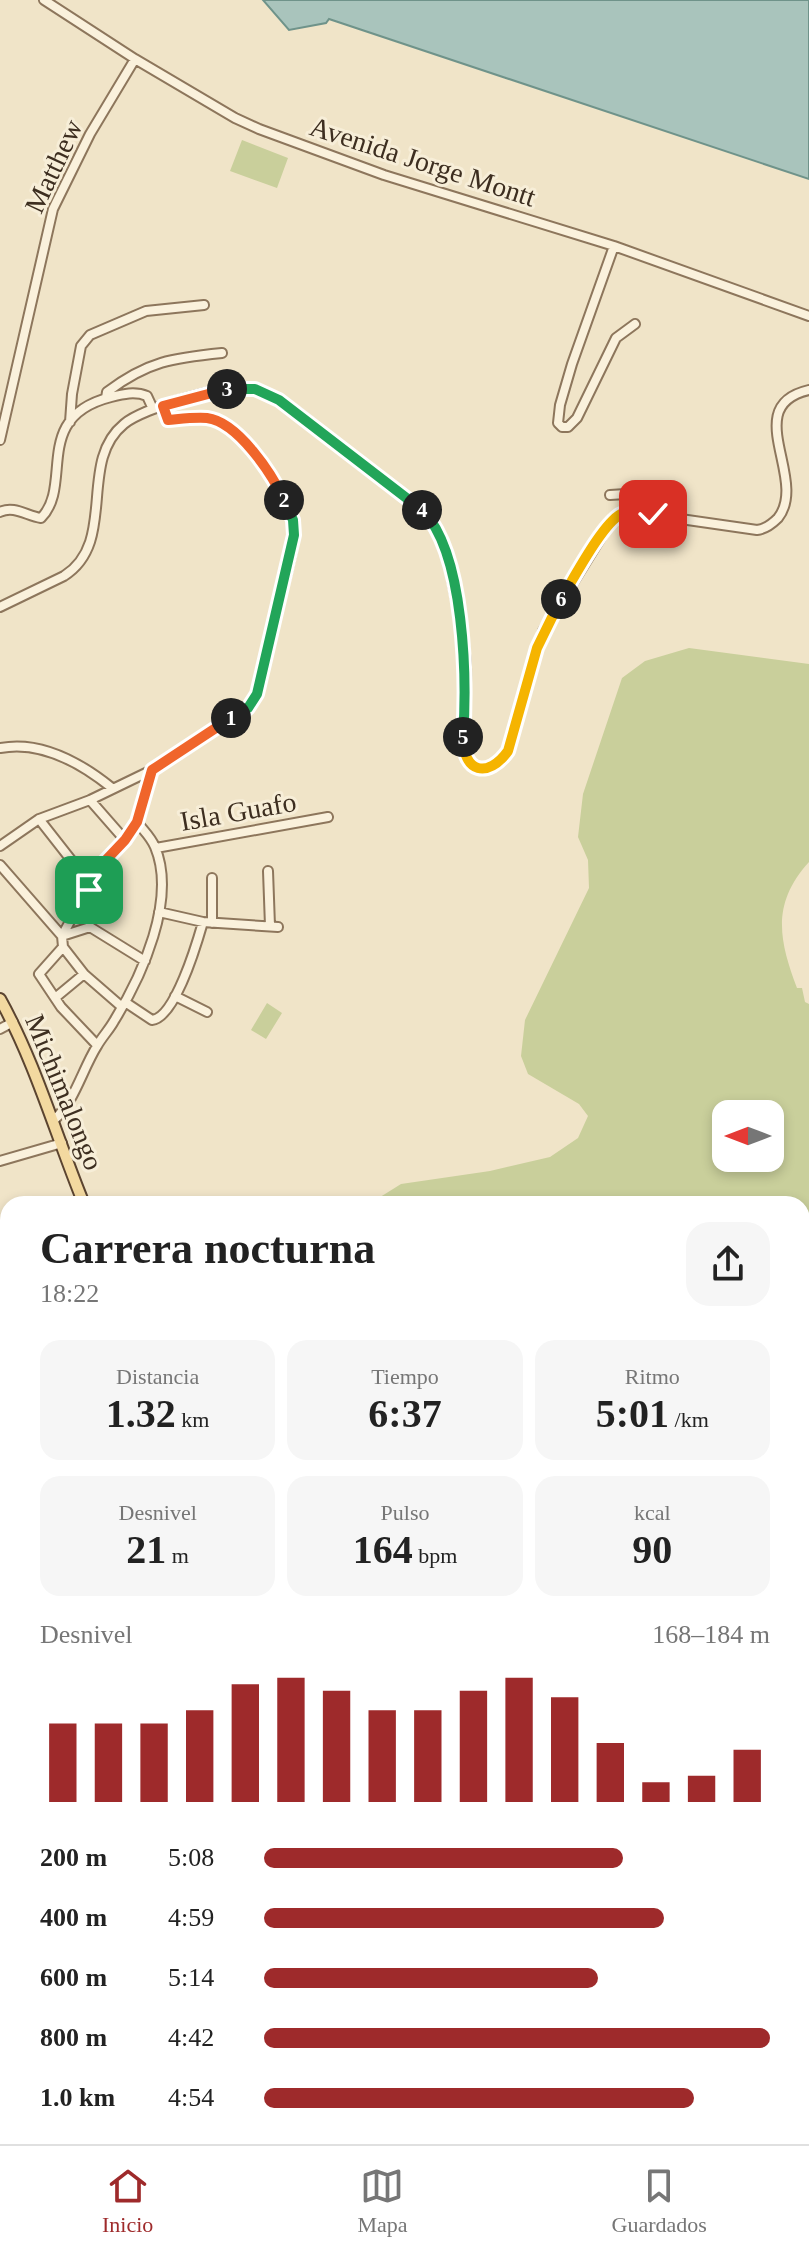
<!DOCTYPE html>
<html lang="es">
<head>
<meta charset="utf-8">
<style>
	body { margin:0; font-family:Georgia,serif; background:#f6f6f6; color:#222; height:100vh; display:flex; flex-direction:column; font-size:30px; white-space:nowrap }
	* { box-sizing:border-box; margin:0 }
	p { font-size:26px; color:#767676 }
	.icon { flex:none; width:44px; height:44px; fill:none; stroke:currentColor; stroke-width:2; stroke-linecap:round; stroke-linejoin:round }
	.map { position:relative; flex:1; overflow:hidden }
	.details { position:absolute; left:0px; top:1196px; width:810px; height:948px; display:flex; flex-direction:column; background:#fff; border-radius:24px 24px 0 0; box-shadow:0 4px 12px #0003 }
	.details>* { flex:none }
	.needle { width:52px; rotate:270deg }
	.buttons { position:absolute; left:712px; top:1100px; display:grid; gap:16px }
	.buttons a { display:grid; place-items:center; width:72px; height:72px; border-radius:16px; background:#fff; box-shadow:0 4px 12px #0003; font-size:40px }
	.pin { position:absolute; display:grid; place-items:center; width:68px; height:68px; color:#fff; margin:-34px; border-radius:16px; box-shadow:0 4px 12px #0006 }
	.km { position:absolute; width:40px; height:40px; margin:-20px; border-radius:50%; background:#222; color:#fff; font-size:22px; line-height:40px; text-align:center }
	.round { display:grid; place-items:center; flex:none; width:84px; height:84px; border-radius:24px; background:#f6f6f6 }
	.summary { display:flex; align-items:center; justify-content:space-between; height:136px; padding:0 40px }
	h1 { font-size:44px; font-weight:700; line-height:60px }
	.metrics { display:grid; grid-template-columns:repeat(3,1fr); gap:12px; height:136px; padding:8px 40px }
	.metrics div { display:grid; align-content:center; border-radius:20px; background:#f6f6f6; text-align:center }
	.metrics b { font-size:40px; font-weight:700 }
	.metrics small { font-size:22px; font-weight:400 }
	.metrics p { font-size:22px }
	.chart { height:224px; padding:16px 40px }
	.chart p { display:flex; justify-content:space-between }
	.chart svg { width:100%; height:144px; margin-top:8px; stroke:#9e2a2b; stroke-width:6 }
	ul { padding:0 40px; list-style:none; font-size:26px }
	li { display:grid; grid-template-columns:128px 96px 1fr; align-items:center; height:60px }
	li i { height:20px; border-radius:10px; background:#9e2a2b }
	.tabs { display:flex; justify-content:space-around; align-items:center; height:112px; border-top:2px solid #e0e0e0; background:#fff; font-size:22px; color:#767676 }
	.tabs a { display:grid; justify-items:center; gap:4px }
	.tabs .on { color:#9e2a2b }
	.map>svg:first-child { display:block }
	.green { fill:#c9cf9b; fill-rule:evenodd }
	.water { fill:#a9c4bc; stroke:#6f938a; stroke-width:2 }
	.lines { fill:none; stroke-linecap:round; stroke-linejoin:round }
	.minor-casing { stroke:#8d765c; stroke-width:12 }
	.major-casing { stroke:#5b4430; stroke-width:14 }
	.minor { stroke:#faf1dc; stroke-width:8 }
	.major { stroke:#f3d9a0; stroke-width:10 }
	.split-1-casing { stroke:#fff; stroke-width:16 }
	.split-2-casing { stroke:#fff; stroke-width:16 }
	.split-3-casing { stroke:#fff; stroke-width:16 }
	.split-4-casing { stroke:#fff; stroke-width:16 }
	.split-5-casing { stroke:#fff; stroke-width:16 }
	.split-6-casing { stroke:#fff; stroke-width:16 }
	.split-7-casing { stroke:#fff; stroke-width:16 }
	.split-1 { stroke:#f0652b; stroke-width:10 }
	.split-2 { stroke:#22a559; stroke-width:10 }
	.split-3 { stroke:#f0652b; stroke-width:10 }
	.split-4 { stroke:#22a559; stroke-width:10 }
	.split-5 { stroke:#22a559; stroke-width:10 }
	.split-6 { stroke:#f5b400; stroke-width:10 }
	.split-7 { stroke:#f5b400; stroke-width:10 }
	.labels { text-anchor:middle; stroke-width:6; stroke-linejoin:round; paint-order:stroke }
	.street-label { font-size:28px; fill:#3d2e20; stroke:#f7eed8 }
</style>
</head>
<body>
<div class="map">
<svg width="809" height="2144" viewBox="0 0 809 2144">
	<rect width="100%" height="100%" fill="#f0e4c8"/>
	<path class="green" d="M242 140 288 158 277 188 230 171Z
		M689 648 809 664V862C771 904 779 940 797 988H802L805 1002 809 1004V1347L802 1344V1204H369L401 1184 490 1171 550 1157 578 1138 588 1116 579 1104 528 1074 521 1056 525 1020 589 888 588 860 578 837 583 794 622 678 645 661ZM726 1114H770V1158H726Z
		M267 1003 282 1013 266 1039 251 1030Z
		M8 1420V1481L0 1477V1434Z
		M0 1495 8 1500V1533L0 1528Z
		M0 1654 8 1660V2136H144V2144H0Z
		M809 1887V2002L802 1998V1888Z
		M802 2064 809 2065V2144H314L315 2136H802Z"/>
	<path class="water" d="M263 0H809V179L329 19 326 23 289 30Z"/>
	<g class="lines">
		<defs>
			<path id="minor" d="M44 0 135 59 235 118 259 129 384 175 614 246 809 316
				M614 246 572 364 560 405 558 423 562 427H568L577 418 616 338 635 324
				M106 398 107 392C148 361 173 358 222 353
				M70 422 72 394 81 346 90 335 146 311 204 305
				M0 440 53 209 90 134 135 59
				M610 495 642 493 650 499 653 514
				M0 512C14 505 27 516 41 518 74 485 31 417 111 397 123 394 135 391 147 396L153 409
				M0 607 64 576C118 542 77 462 124 424 143 408 228 383 251 388 287 396 335 445 365 468 386 484 410 496 428 516 434 523 439 533 443 542 449 557 451 573 454 589 459 615 465 641 466 667 467 695 463 724 463 752 473 779 495 769 508 751L543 631 608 526 619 515 632 512 757 530C766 529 772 524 778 518 809 479 739 406 809 390
				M0 748C41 740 81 763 112 788
				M90 800 125 840
				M39 819 90 884 62 936 63 947 39 974 61 1007 97 1045
				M0 846 39 819 90 800 152 770 248 708 257 694 291 555C293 543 296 530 292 518 281 486 245 430 211 419 199 415 181 419 168 420L163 406
				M156 848 328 817
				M0 865 62 936 90 927 145 961
				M268 871 270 926
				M212 878V923
				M88 879 125 840 137 822 152 770
				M159 912 203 922 278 927
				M63 947 84 974 122 1007
				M175 996 207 1012
				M55 998 84 974
				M125 1002 152 1020C175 1018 197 943 203 922
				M0 1029 13 1022
				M54 1120C75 1101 82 1070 97 1046 102 1037 109 1030 114 1021 142 976 177 899 155 847 151 837 143 830 137 822
				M0 1161 62 1143
				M0 1295 8 1293
				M0 1332 8 1348
				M802 1431 809 1394
				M802 1468 809 1472
				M802 1601 809 1596
				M802 1612 809 1617"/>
			<path id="major" d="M0 999C36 1064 56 1136 84 1204
				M802 1344 809 1347"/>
		</defs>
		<use href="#minor" class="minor-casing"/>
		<use href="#major" class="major-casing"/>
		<use href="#minor" class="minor"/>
		<use href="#major" class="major"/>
	</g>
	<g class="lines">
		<defs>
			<path id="split-1" d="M89 890 88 879 125 840 137 822 152 770 231 718"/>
			<path id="split-2" d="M231 718 248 708 257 694 294 535 293 520 284 500"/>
			<path id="split-3" d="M227 389 163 406 168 420C180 419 194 417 207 418 238 422 272 474 284 500"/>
			<path id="split-4" d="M227 389H255L279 400 422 510"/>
			<path id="split-5" d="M422 510C465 552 467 680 463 737"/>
			<path id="split-6" d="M463 737C463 773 488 779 508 751L537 648 561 599"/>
			<path id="split-7" d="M561 599C573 580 602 524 621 514 629 510 643 513 653 514"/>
		</defs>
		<use href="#split-1" class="split-1-casing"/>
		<use href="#split-2" class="split-2-casing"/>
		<use href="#split-3" class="split-3-casing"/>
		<use href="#split-4" class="split-4-casing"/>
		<use href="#split-5" class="split-5-casing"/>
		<use href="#split-6" class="split-6-casing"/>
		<use href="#split-7" class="split-7-casing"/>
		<use href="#split-1" class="split-1"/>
		<use href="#split-2" class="split-2"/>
		<use href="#split-3" class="split-3"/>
		<use href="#split-4" class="split-4"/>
		<use href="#split-5" class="split-5"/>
		<use href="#split-6" class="split-6"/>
		<use href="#split-7" class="split-7"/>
	</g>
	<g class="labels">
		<g class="street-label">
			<text transform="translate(423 161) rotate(18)" y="10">Avenida Jorge Montt</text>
			<text transform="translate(53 166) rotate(-65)" y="10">Matthew</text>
			<text transform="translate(238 811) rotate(-10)" y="10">Isla Guafo</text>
			<text transform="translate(65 1092) rotate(68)" y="10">Michimalongo</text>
		</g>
	</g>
</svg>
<div class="buttons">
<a><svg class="needle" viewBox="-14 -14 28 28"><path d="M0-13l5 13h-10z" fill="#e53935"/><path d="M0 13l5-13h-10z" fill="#767676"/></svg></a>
</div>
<div class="pin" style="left:89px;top:890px;background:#1e9e55"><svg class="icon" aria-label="arrive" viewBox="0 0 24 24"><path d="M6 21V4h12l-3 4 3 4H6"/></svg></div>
<div class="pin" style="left:653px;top:514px;background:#d93025"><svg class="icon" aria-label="check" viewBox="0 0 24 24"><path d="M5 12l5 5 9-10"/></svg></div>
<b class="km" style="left:231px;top:718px">1</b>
<b class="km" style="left:284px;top:500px">2</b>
<b class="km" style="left:227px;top:389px">3</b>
<b class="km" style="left:422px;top:510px">4</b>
<b class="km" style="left:463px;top:737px">5</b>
<b class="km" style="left:561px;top:599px">6</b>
<section class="details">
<div class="summary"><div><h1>Carrera nocturna</h1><p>18:22</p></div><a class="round"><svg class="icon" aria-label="share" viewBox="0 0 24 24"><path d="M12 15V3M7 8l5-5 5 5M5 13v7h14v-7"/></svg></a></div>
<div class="metrics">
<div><p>Distancia</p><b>1.32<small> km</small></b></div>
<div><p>Tiempo</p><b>6:37</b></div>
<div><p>Ritmo</p><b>5:01<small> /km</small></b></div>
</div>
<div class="metrics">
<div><p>Desnivel</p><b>21<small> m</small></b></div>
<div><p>Pulso</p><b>164<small> bpm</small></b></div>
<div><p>kcal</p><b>90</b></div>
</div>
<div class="chart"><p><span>Desnivel</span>168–184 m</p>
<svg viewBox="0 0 160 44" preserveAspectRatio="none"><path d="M5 44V20M15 44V20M25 44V20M35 44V16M45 44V8M55 44V6M65 44V10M75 44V16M85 44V16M95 44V10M105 44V6M115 44V12M125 44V26M135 44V38M145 44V36M155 44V28"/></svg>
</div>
<ul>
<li><b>200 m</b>5:08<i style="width:71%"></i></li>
<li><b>400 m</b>4:59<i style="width:79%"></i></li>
<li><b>600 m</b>5:14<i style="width:66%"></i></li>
<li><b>800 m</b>4:42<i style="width:100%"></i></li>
<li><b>1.0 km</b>4:54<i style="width:85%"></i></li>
</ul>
</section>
</div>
<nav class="tabs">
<a class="on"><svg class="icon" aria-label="home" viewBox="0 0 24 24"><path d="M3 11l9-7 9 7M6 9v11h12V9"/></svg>Inicio</a>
<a><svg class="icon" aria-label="map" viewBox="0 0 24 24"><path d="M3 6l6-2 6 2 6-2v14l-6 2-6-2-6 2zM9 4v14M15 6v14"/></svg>Mapa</a>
<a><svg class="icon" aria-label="saved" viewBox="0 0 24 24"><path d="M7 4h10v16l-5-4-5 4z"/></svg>Guardados</a>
</nav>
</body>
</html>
